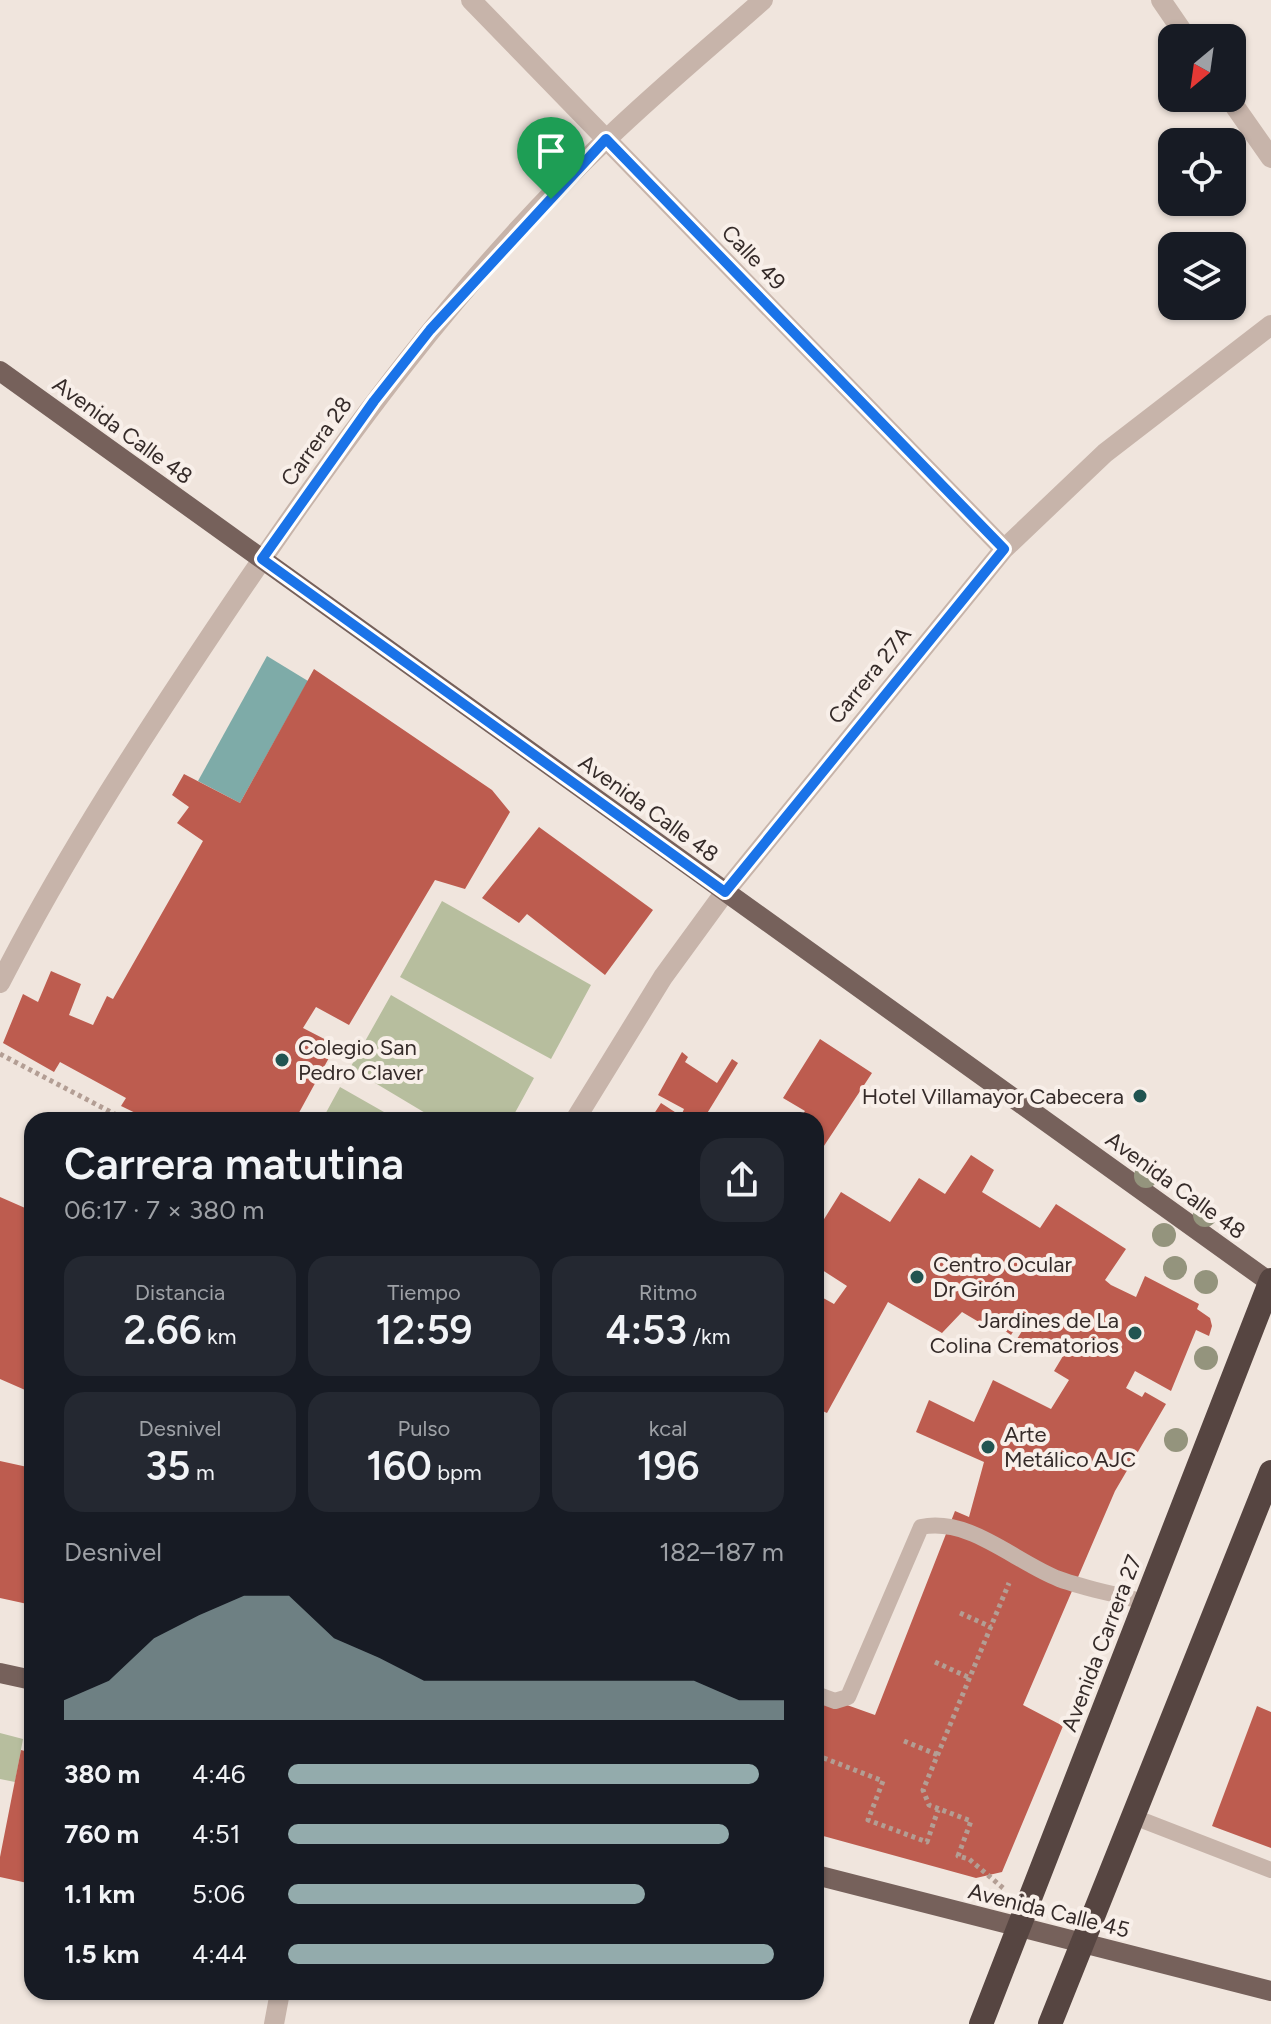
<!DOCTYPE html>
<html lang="es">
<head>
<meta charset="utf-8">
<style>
	body { margin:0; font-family:Figtree,sans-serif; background:#242831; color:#f1f3f6; height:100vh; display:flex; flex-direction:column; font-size:30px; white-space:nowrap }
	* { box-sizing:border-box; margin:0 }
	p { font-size:26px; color:#9ea1a6 }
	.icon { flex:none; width:44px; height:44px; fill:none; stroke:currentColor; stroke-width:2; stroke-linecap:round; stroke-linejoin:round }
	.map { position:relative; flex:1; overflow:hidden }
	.side { position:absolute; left:24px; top:1112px; width:800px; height:888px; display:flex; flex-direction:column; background:#171b24; border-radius:24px; box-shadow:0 2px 6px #0004 }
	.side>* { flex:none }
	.needle { width:52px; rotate:209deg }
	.controls { position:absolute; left:1158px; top:24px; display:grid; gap:16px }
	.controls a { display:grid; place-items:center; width:88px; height:88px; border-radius:16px; background:#171b24; box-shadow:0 2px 6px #0004; font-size:40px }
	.pin { position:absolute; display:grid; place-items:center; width:68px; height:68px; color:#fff; margin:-82px -34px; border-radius:50% 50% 50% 0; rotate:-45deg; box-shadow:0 0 8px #0007 }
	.pin .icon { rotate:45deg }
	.round { display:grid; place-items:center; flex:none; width:84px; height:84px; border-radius:24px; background:#242831 }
	.overview { display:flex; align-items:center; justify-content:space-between; height:136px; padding:0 40px }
	h1 { font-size:44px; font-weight:600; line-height:60px }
	.stats { display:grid; grid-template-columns:repeat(3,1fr); gap:12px; height:136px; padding:8px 40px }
	.stats div { display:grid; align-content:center; border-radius:20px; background:#242831; text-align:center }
	.stats b { font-size:40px; font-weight:600 }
	.stats small { font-size:22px; font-weight:400 }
	.stats p { font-size:22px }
	.chart { height:224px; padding:16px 40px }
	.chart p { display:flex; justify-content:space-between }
	.chart svg { width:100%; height:144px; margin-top:8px; fill:#93abac; opacity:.7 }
	ul { padding:0 40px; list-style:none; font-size:26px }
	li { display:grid; grid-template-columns:128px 96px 1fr; align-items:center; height:60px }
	li i { height:20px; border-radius:10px; background:#93abac }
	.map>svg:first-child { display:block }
	.green { fill:#b7be9e }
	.water { fill:#7eaba8 }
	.building { fill:#bd5c4f }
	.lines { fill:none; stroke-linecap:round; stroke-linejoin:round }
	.path { stroke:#b39e94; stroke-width:5; stroke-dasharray:4 4; stroke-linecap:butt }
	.lane { stroke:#c7b4aa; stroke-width:16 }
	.street { stroke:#c7b4aa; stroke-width:20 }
	.primary { stroke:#76615b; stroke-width:20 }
	.highway { stroke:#564541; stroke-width:24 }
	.tree { fill:#94947d }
	.route-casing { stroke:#fff; stroke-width:16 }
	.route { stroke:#1a73e8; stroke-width:10 }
	.poi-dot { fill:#215451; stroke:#f8efe9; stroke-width:3 }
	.labels { text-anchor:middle; stroke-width:8; stroke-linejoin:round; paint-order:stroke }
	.street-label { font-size:22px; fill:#352b29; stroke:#f8efe9 }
	.poi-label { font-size:22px; fill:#352b29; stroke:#f8efe9; text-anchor:start }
</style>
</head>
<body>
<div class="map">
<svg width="1271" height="2024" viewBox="0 0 1271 2024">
	<rect width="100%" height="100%" fill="#f0e5dd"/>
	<path class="green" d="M442 901 591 985 551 1059 400 977Z
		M391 995 534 1078 511 1120H437L350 1068Z
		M340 1087 398 1120H322Z
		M0 1733 23 1739 15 1782 0 1779Z"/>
	<path class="water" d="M267 656 308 681 240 803 198 781Z"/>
	<path class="building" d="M314 669 492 790 510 812 465 889 435 880 349 1025 316 1007 303 1028 336 1045 295 1120H150L121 1106 126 1098 60 1062 54 1072 3 1043 23 994 38 1002 51 971 81 984 69 1015 93 1025 107 996 113 999 203 841 177 823 189 807 172 795 184 774 240 803Z
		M539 827 653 910 605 975 527 914 519 923 482 898Z
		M820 1039 872 1073 816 1158V1120H799L805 1111 783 1098Z
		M682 1052 688 1057 685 1062 717 1083 732 1059 738 1063 703 1120 697 1117 696 1120H650L661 1103 681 1116 684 1109 658 1095Z
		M971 1155 994 1170 982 1192 1040 1228 1056 1204 1126 1249 1105 1280 1111 1285 1136 1297 1145 1276 1199 1304 1197 1309 1210 1318 1212 1326 1209 1336 1196 1330 1171 1391 1135 1371 1126 1388 1142 1397 1145 1392 1166 1404 1115 1491 1023 1705 1063 1726 1002 1872 976 1878 816 1834V1694L875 1715 955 1511 969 1517 984 1462 916 1432 929 1400 974 1422 993 1380 1051 1409 1069 1380 1054 1371 1066 1351 1055 1342 1049 1350 1042 1346 1036 1355 1015 1342 1031 1317 1024 1314 1011 1335 988 1319 984 1325 962 1312 942 1333 888 1302 827 1413 816 1408V1294L834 1304 847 1286 816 1266V1232L841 1192 890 1222 919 1178 945 1194Z
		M0 1197 32 1211V1393L0 1379Z
		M0 1461 32 1468V1605L0 1598Z
		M1257 1706 1271 1712V1848L1212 1826Z
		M21 1750 32 1753V1884L0 1877V1857Z"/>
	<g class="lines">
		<path class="path" d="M0 1054 126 1120
			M960 1613 991 1627
			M935 1662 970 1678
			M904 1741 938 1755
			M816 1755 883 1781 868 1820 927 1842 938 1810
			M1003 1888 969 1859 958 1856 971 1821 929 1805 923 1790 1009 1583"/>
		<path class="lane" d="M816 1694 835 1701 848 1697 921 1527C970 1517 1015 1562 1059 1579 1086 1589 1116 1594 1144 1602
			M1134 1817 1271 1870"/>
		<path class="street" d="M471 0 1004 549
			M1161 0 1187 38
			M1229 98 1271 158
			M0 983C67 852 147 730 229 608 342 441 461 277 608 138 658 90 711 46 763 0
			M575 1120 663 977 725 892 1004 549 1105 453 1271 325
			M274 2024 280 1992"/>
		<path class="primary" d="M0 371 1271 1283
			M0 1673 32 1680
			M816 1875 1271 1991"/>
		<path class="highway" d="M981 2024 1271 1280
			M1050 2024 1271 1472"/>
	</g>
	<g class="tree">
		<circle cx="1146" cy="1176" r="12"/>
		<circle cx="1205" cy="1215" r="12"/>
		<circle cx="1164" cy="1235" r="12"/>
		<circle cx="1175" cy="1268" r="12"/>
		<circle cx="1206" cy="1282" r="12"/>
		<circle cx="1206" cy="1358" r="12"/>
		<circle cx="1176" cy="1440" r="12"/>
	</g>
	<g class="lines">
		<defs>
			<path id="route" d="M606 139 1004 549 725 892 262 559 374 401 430 330Z"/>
		</defs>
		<use href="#route" class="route-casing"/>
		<use href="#route" class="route"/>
	</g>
	<g class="poi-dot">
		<circle cx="282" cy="1060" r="8"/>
		<circle cx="1140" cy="1096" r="8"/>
		<circle cx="917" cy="1277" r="8"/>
		<circle cx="1135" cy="1333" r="8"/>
		<circle cx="988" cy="1447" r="8"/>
	</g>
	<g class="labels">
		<g class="street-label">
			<text transform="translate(754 257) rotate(46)" y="8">Calle 49</text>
			<text transform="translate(123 430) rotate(36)" y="8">Avenida Calle 48</text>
			<text transform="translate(316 441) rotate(-54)" y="8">Carrera 28</text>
			<text transform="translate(869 675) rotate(-51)" y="8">Carrera 27A</text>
			<text transform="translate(649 808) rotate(36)" y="8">Avenida Calle 48</text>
			<text transform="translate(1176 1185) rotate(36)" y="8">Avenida Calle 48</text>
			<text transform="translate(1101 1643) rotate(-69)" y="8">Avenida Carrera 27</text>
			<text transform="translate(1049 1910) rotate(14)" y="8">Avenida Calle 45</text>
		</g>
		<g class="poi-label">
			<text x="298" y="1055">Colegio San<tspan x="298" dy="25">Pedro Claver</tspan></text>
			<text x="1124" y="1104" text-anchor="end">Hotel Villamayor Cabecera</text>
			<text x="933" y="1272">Centro Ocular<tspan x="933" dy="25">Dr Girón</tspan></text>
			<text x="1119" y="1328" text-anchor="end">Jardines de La<tspan x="1119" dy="25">Colina Crematorios</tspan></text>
			<text x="1004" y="1442">Arte<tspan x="1004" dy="25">Metálico AJC</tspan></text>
		</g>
	</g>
</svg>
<div class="controls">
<a><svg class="needle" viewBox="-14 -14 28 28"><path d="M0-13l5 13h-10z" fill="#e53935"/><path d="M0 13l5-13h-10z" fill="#9ea1a6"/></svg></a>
<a><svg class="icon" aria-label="locate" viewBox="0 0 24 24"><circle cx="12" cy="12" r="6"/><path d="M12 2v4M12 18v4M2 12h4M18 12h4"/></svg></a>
<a><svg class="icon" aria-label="layers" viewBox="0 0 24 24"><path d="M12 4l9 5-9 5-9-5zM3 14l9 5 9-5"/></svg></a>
</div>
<div class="pin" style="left:551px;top:199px;background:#1e9e55"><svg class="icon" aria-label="arrive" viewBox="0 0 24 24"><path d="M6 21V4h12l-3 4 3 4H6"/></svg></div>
<section class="side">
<div class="overview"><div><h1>Carrera matutina</h1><p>06:17 · 7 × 380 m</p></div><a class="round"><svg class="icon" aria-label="share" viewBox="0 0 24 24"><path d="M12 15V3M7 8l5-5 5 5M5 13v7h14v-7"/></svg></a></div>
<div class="stats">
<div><p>Distancia</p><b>2.66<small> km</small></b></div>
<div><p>Tiempo</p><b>12:59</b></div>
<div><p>Ritmo</p><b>4:53<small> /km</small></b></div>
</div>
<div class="stats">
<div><p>Desnivel</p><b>35<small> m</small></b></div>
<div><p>Pulso</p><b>160<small> bpm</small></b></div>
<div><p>kcal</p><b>196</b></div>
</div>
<div class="chart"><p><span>Desnivel</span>182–187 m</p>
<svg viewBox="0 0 160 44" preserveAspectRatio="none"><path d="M0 44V38L10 32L20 19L30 12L40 6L50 6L60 19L70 25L80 32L90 32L100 32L110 32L120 32L130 32L140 32L150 38L160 38V44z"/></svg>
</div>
<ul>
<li><b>380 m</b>4:46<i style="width:95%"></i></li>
<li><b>760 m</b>4:51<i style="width:89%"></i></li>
<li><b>1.1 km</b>5:06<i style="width:72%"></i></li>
<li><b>1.5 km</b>4:44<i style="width:98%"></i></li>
</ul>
</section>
</div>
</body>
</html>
